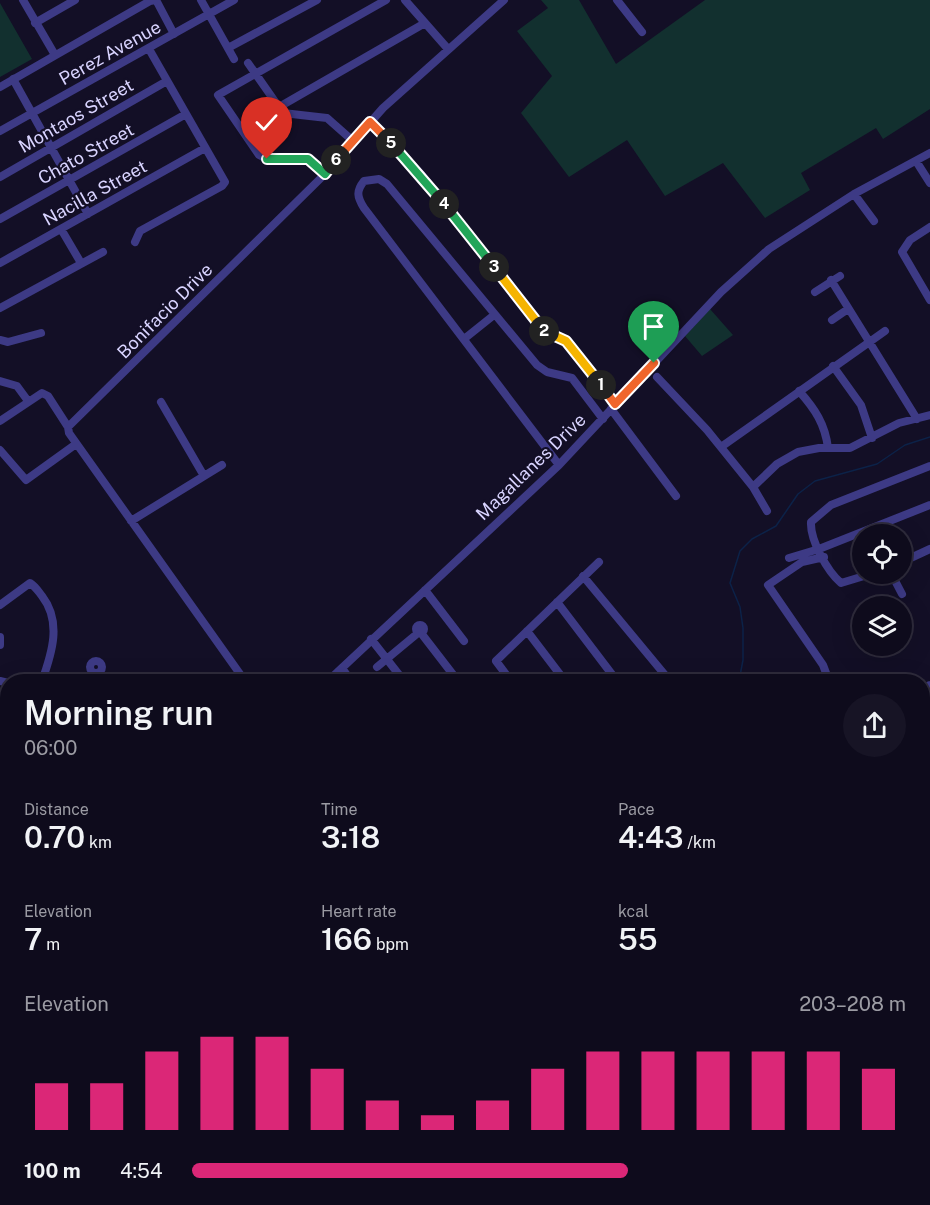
<!DOCTYPE html>
<html lang="en">
<head>
<meta charset="utf-8">
<style>
	body { margin:0; font-family:"Public Sans",sans-serif; background:#171425; color:#f1f3f6; height:100vh; display:flex; flex-direction:column; font-size:22px; white-space:nowrap }
	* { box-sizing:border-box; margin:0 }
	p { font-size:20px; color:#9b9ba3 }
	.icon { flex:none; width:33px; height:33px; fill:none; stroke:currentColor; stroke-width:2; stroke-linecap:round; stroke-linejoin:round }
	.map { position:relative; flex:1; overflow:hidden }
	.panel { position:absolute; left:0px; top:674px; width:930px; height:532px; display:flex; flex-direction:column; background:#0e0b1c; border-radius:24px 24px 0 0; box-shadow:0 6px 24px #0002,0 0 0 2px #2e2b3b }
	.panel>* { flex:none }
	.fabs { position:absolute; left:852px; top:524px; display:grid; gap:12px }
	.fabs a { display:grid; place-items:center; width:60px; height:60px; border-radius:50%; background:#0e0b1c; box-shadow:0 6px 24px #0002,0 0 0 2px #2e2b3b; font-size:30px }
	.pin { position:absolute; display:grid; place-items:center; width:51px; height:51px; color:#fff; margin:-62px -26px; border-radius:50% 50% 50% 0; rotate:-45deg; box-shadow:0 0 6px #0007 }
	.pin .icon { rotate:45deg }
	.km { position:absolute; width:30px; height:30px; margin:-15px; border-radius:50%; background:#222; color:#fff; font-size:16px; line-height:30px; text-align:center }
	.round { display:grid; place-items:center; flex:none; width:63px; height:63px; border-radius:32px; background:#171425 }
	.overview { display:flex; align-items:center; justify-content:space-between; height:102px; padding:0 24px }
	h1 { font-size:33px; font-weight:600; line-height:45px }
	.figures { display:grid; grid-template-columns:repeat(3,1fr); gap:9px; height:102px; padding:6px 24px }
	.figures div { display:grid; align-content:center }
	.figures b { font-size:30px; font-weight:600 }
	.figures small { font-size:16px; font-weight:400 }
	.figures p { font-size:16px }
	.chart { height:168px; padding:12px 24px }
	.chart p { display:flex; justify-content:space-between }
	.chart svg { width:100%; height:108px; margin-top:6px; stroke:#db2777; stroke-width:6 }
	ul { padding:0 24px; list-style:none; font-size:20px }
	li { display:grid; grid-template-columns:96px 72px 1fr; align-items:center; height:45px }
	li i { height:15px; border-radius:8px; background:#db2777 }
	.map>svg:first-child { display:block }
	.green { fill:#12302f }
	.lines { fill:none; stroke-linecap:round; stroke-linejoin:round }
	.stream { stroke:#0c2248; stroke-width:1.5 }
	.minor { stroke:#3d3a85; stroke-width:8 }
	.major { stroke:#c25bff; stroke-width:9 }
	.split-1-casing { stroke:#fff; stroke-width:12 }
	.split-2-casing { stroke:#fff; stroke-width:12 }
	.split-3-casing { stroke:#fff; stroke-width:12 }
	.split-4-casing { stroke:#fff; stroke-width:12 }
	.split-5-casing { stroke:#fff; stroke-width:12 }
	.split-6-casing { stroke:#fff; stroke-width:12 }
	.split-7-casing { stroke:#fff; stroke-width:12 }
	.split-1 { stroke:#f0652b; stroke-width:8 }
	.split-2 { stroke:#f5b400; stroke-width:8 }
	.split-3 { stroke:#f5b400; stroke-width:8 }
	.split-4 { stroke:#22a559; stroke-width:8 }
	.split-5 { stroke:#22a559; stroke-width:8 }
	.split-6 { stroke:#f0652b; stroke-width:8 }
	.split-7 { stroke:#22a559; stroke-width:8 }
	.labels { text-anchor:middle; stroke-width:4.5; stroke-linejoin:round; paint-order:stroke }
	.street-label { font-size:18px; fill:#d9d4ff; stroke:#130f26 }
</style>
</head>
<body>
<div class="map">
<svg width="930" height="1205" viewBox="0 0 930 1205">
	<rect width="100%" height="100%" fill="#130f26"/>
	<path class="green" d="M541 0H579L616 64 705 0H930V109L883 139 876 128 801 173 810 190 765 218 723 163 665 196 627 140 569 177 521 113 552 76 517 31 548 8Z
		M0 3 32 59 0 77Z
		M710 309 733 335 702 356 685 336Z"/>
	<g class="lines">
		<path class="stream" d="M739 681 743 660V628L740 607 730 583 740 551 752 539 776 526 798 494 815 481 877 464 905 445 930 437
			M63 1198 84 1205
			M0 1204 8 1198
			M153 1205 166 1198"/>
		<path class="minor" d="M23 0 55 55
			M201 0 234 59
			M405 0 448 49
			M617 0 642 32
			M35 23 75 0
			M228 48 317 0
			M248 63 283 113 327 118 353 141
			M13 79 88 214
			M0 87 150 1 156 0 174 34
			M279 107 425 23
			M370 122 421 174 543 330 571 345 615 404
			M0 131 234 0
			M916 161 930 183
			M325 174 308 159H267L259 155 218 95 386 0
			M0 177 167 81
			M854 194 874 221
			M0 219 186 114
			M930 227 910 240 902 252 930 300
			M61 229 81 263
			M135 242 140 231 222 186 225 182 149 49
			M0 263 205 148
			M831 280 917 419
			M815 292 840 276
			M0 308 103 252
			M832 320 848 309
			M464 339 494 315
			M0 340 8 342 41 333
			M833 366 861 405 872 438
			M657 377 707 430 753 487 767 511
			M0 381 17 386 28 401
			M799 391C815 409 825 424 828 448
			M161 402 204 476
			M611 409 676 496
			M0 421 42 393 48 396 68 427
			M721 447 885 331
			M0 450 26 480 76 444
			M559 465 364 208C357 197 356 191 364 181L379 179 387 184 537 365 547 372 572 378 603 419
			M753 487 777 464 798 452 819 448H850L899 423 930 415
			M131 521 222 465
			M789 558 819 549 930 505
			M902 562 930 549
			M874 573 841 583C827 571 810 540 811 522L831 505 930 466
			M891 573 902 594
			M583 576 670 681
			M425 590 464 641
			M557 602 617 681
			M0 605 30 583C35 586 38 591 42 596 62 622 52 653 42 681
			M416 629a4 4 0 1 1 8 0a4 4 0 1 1-8 0Z
			M527 631 565 681
			M421 633 458 681
			M0 637V645
			M371 639 404 681
			M90 667a6 6 0 1 1 12 0a6 6 0 1 1-12 0Z
			M377 667 418 633
			M342 668 351 681
			M893 679 894 681
			M0 681 8 683
			M245 681 69 433 68 427 325 174 383 108 504 0
			M328 681 559 465 721 292 769 249 854 194 930 153
			M511 681 496 661 599 562
			M823 681 826 673 823 665 768 585 802 562 824 557
			M922 688 930 685
			M922 723 930 734
			M0 727 8 730
			M0 752 8 760
			M922 780 930 777
			M0 786 8 781
			M0 823 8 819
			M922 826 930 822
			M922 841 930 854
			M0 977 8 971
			M922 1032 930 1047
			M0 1040 8 1036
			M0 1093 8 1106
			M922 1116 927 1124
			M0 1178 7 1194
			M415 1198 418 1205
			M756 1198 761 1205
			M847 1198 851 1205
			M341 1204 350 1198
			M128 1205 129 1198
			M246 1205V1198
			M379 1205 391 1198
			M518 1205 528 1198
			M667 1205 678 1198
			M729 1205 739 1198"/>
		<path class="major" d="M922 1198 930 1192
			M913 1205 921 1198"/>
	</g>
	<g class="lines">
		<defs>
			<path id="split-1" d="M601 385 615 404 654 363"/>
			<path id="split-2" d="M544 331 566 341 601 385"/>
			<path id="split-3" d="M494 267 544 331"/>
			<path id="split-4" d="M444 204 494 267"/>
			<path id="split-5" d="M391 143 444 204"/>
			<path id="split-6" d="M336 160 370 122 391 143"/>
			<path id="split-7" d="M267 159H308L325 174 336 160"/>
		</defs>
		<use href="#split-1" class="split-1-casing"/>
		<use href="#split-2" class="split-2-casing"/>
		<use href="#split-3" class="split-3-casing"/>
		<use href="#split-4" class="split-4-casing"/>
		<use href="#split-5" class="split-5-casing"/>
		<use href="#split-6" class="split-6-casing"/>
		<use href="#split-7" class="split-7-casing"/>
		<use href="#split-1" class="split-1"/>
		<use href="#split-2" class="split-2"/>
		<use href="#split-3" class="split-3"/>
		<use href="#split-4" class="split-4"/>
		<use href="#split-5" class="split-5"/>
		<use href="#split-6" class="split-6"/>
		<use href="#split-7" class="split-7"/>
	</g>
	<g class="labels">
		<g class="street-label">
			<text transform="translate(110 53) rotate(-29)" y="6">Perez Avenue</text>
			<text transform="translate(76 116) rotate(-30)" y="6">Montaos Street</text>
			<text transform="translate(86 154) rotate(-29)" y="6">Chato Street</text>
			<text transform="translate(95 193) rotate(-29)" y="6">Nacilla Street</text>
			<text transform="translate(165 311) rotate(-45)" y="6">Bonifacio Drive</text>
			<text transform="translate(531 467) rotate(-44)" y="6">Magallanes Drive</text>
		</g>
	</g>
</svg>
<div class="fabs">
<a><svg class="icon" aria-label="locate" viewBox="0 0 24 24"><circle cx="12" cy="12" r="6"/><path d="M12 2v4M12 18v4M2 12h4M18 12h4"/></svg></a>
<a><svg class="icon" aria-label="layers" viewBox="0 0 24 24"><path d="M12 4l9 5-9 5-9-5zM3 14l9 5 9-5"/></svg></a>
</div>
<div class="pin" style="left:654px;top:363px;background:#1e9e55"><svg class="icon" aria-label="arrive" viewBox="0 0 24 24"><path d="M6 21V4h12l-3 4 3 4H6"/></svg></div>
<div class="pin" style="left:267px;top:159px;background:#d93025"><svg class="icon" aria-label="check" viewBox="0 0 24 24"><path d="M5 12l5 5 9-10"/></svg></div>
<b class="km" style="left:601px;top:385px">1</b>
<b class="km" style="left:544px;top:331px">2</b>
<b class="km" style="left:494px;top:267px">3</b>
<b class="km" style="left:444px;top:204px">4</b>
<b class="km" style="left:391px;top:143px">5</b>
<b class="km" style="left:336px;top:160px">6</b>
<section class="panel">
<div class="overview"><div><h1>Morning run</h1><p>06:00</p></div><a class="round"><svg class="icon" aria-label="share" viewBox="0 0 24 24"><path d="M12 15V3M7 8l5-5 5 5M5 13v7h14v-7"/></svg></a></div>
<div class="figures">
<div><p>Distance</p><b>0.70<small> km</small></b></div>
<div><p>Time</p><b>3:18</b></div>
<div><p>Pace</p><b>4:43<small> /km</small></b></div>
</div>
<div class="figures">
<div><p>Elevation</p><b>7<small> m</small></b></div>
<div><p>Heart rate</p><b>166<small> bpm</small></b></div>
<div><p>kcal</p><b>55</b></div>
</div>
<div class="chart"><p><span>Elevation</span>203–208 m</p>
<svg viewBox="0 0 160 44" preserveAspectRatio="none"><path d="M5 44V25M15 44V25M25 44V12M35 44V6M45 44V6M55 44V19M65 44V32M75 44V38M85 44V32M95 44V19M105 44V12M115 44V12M125 44V12M135 44V12M145 44V12M155 44V19"/></svg>
</div>
<ul>
<li><b>100 m</b>4:54<i style="width:61%"></i></li>
</ul>
</section>
</div>
</body>
</html>
